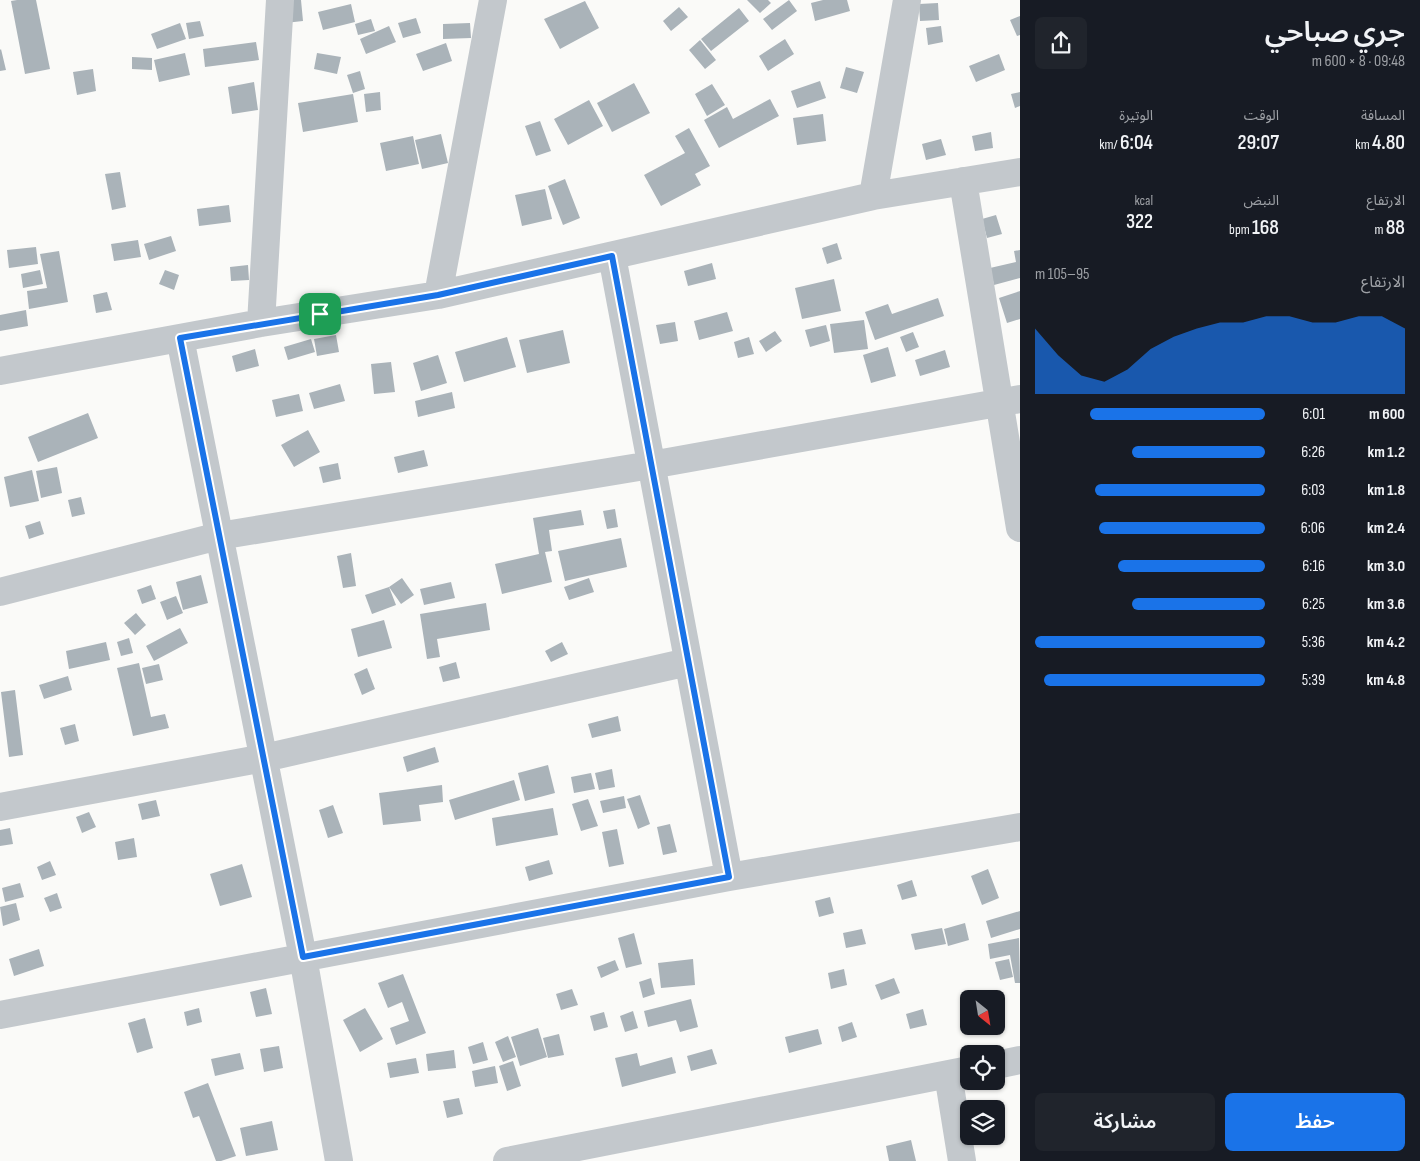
<!DOCTYPE html>
<html lang="ar">
<head>
<meta charset="utf-8">
<style>
	body { margin:0; font-family:"Sofia Sans Condensed","Noto Sans Arabic",sans-serif; background:#20242c; color:#f1f3f6; direction:rtl; height:100vh; display:flex; flex-direction:column; font-size:19px; white-space:nowrap }
	* { box-sizing:border-box; margin:0 }
	p { font-size:16px; color:#9ea1a6 }
	.icon { flex:none; width:28px; height:28px; fill:none; stroke:currentColor; stroke-width:2; stroke-linecap:round; stroke-linejoin:round }
	.map { position:relative; flex:1; overflow:hidden; direction:ltr }
	.sheet { display:flex; flex-direction:column; background:#171b24; width:400px }
	.sheet>* { flex:none }
	.needle { width:32px; rotate:150deg }
	.buttons { position:absolute; left:960px; top:990px; display:grid; gap:10px }
	.buttons a { display:grid; place-items:center; width:45px; height:45px; border-radius:8px; background:#171b24; box-shadow:0 1px 4px #0004; font-size:25px }
	.pin { position:absolute; display:grid; place-items:center; width:42px; height:42px; color:#fff; margin:-21px; border-radius:10px; box-shadow:0 2px 8px #0006 }
	.round { display:grid; place-items:center; flex:none; width:52px; height:52px; border-radius:8px; background:#20242c }
	.overview { display:flex; align-items:center; justify-content:space-between; height:85px; padding:0 15px }
	h1 { font-size:28px; font-weight:600; line-height:38px }
	.metrics { display:grid; grid-template-columns:repeat(3,1fr); gap:8px; height:85px; padding:5px 15px }
	.metrics div { display:grid; align-content:center }
	.metrics b { font-size:21px; font-weight:600 }
	.metrics small { font-size:14px; font-weight:400 }
	.metrics p { font-size:14px }
	.chart { height:140px; padding:10px 15px }
	.chart p { display:flex; justify-content:space-between }
	.chart svg { width:100%; height:90px; margin-top:5px; fill:#1a73e8; opacity:.7 }
	.cta { display:flex; gap:10px; margin-top:auto; padding:10px 15px }
	.cta a { flex:1; height:58px; border-radius:8px; background:#1a73e8; color:#fff; font-size:20px; font-weight:600; line-height:58px; text-align:center }
	.cta a+a { background:#20242c; color:#f1f3f6 }
	ul { padding:0 15px; list-style:none; font-size:16px }
	li { display:grid; grid-template-columns:80px 60px 1fr; align-items:center; height:38px }
	li i { height:12px; border-radius:6px; background:#1a73e8 }
	main { display:flex; flex:1; min-height:0 }
	.map>svg:first-child { display:block }
	.building { fill:#aab3b9 }
	.lines { fill:none; stroke-linecap:round; stroke-linejoin:round }
	.minor { stroke:#c3c8cc; stroke-width:28 }
	.route-casing { stroke:#fff; stroke-width:10 }
	.route { stroke:#1a73e8; stroke-width:6 }
</style>
</head>
<body>
<main>
<section class="sheet">
<div class="overview"><div><h1>جري صباحي</h1><p>09:48 · 8 × 600 m</p></div><a class="round"><svg class="icon" aria-label="share" viewBox="0 0 24 24"><path d="M12 15V3M7 8l5-5 5 5M5 13v7h14v-7"/></svg></a></div>
<div class="metrics">
<div><p>المسافة</p><b>4.80<small> km</small></b></div>
<div><p>الوقت</p><b>29:07</b></div>
<div><p>الوتيرة</p><b>6:04<small> /km</small></b></div>
</div>
<div class="metrics">
<div><p>الارتفاع</p><b>88<small> m</small></b></div>
<div><p>النبض</p><b>168<small> bpm</small></b></div>
<div><p>kcal</p><b>322</b></div>
</div>
<div class="chart"><p><span>الارتفاع</span>95–105 m</p>
<svg viewBox="0 0 160 44" preserveAspectRatio="none"><path d="M0 44V12L10 25L20 35L30 38L40 32L50 22L60 16L70 12L80 9L90 9L100 6L110 6L120 9L130 9L140 6L150 6L160 12V44z"/></svg>
</div>
<ul>
<li><b>600 m</b>6:01<i style="width:76%"></i></li>
<li><b>1.2 km</b>6:26<i style="width:58%"></i></li>
<li><b>1.8 km</b>6:03<i style="width:74%"></i></li>
<li><b>2.4 km</b>6:06<i style="width:72%"></i></li>
<li><b>3.0 km</b>6:16<i style="width:64%"></i></li>
<li><b>3.6 km</b>6:25<i style="width:58%"></i></li>
<li><b>4.2 km</b>5:36<i style="width:100%"></i></li>
<li><b>4.8 km</b>5:39<i style="width:96%"></i></li>
</ul>
<div class="cta"><a>حفظ</a><a>مشاركة</a></div>
</section>
<div class="map">
<svg width="1020" height="1161" viewBox="0 0 1020 1161">
	<rect width="100%" height="100%" fill="#fafaf8"/>
	<path class="building" d="M17 0H36L50 69 25 74 11 1Z
		M283 0H301L303 21 285 23Z
		M747 0H768L771 3 760 13Z
		M789 0 797 11 772 30 763 19Z
		M823 0H847L850 11 815 21 811 3Z
		M585 1 599 28 560 49 544 19Z
		M938 3 939 20 920 21 919 4Z
		M351 4 355 22 323 30 318 12Z
		M679 7 688 17 671 31 663 21Z
		M739 8 749 21 711 51 701 39Z
		M1020 16V35L1017 36 1010 20Z
		M416 18 421 33 403 38 398 23Z
		M371 19 375 31 358 35 355 24Z
		M200 21 204 36 189 39 186 23Z
		M180 23 186 39 157 49 151 34Z
		M470 23 471 38 443 39V24Z
		M389 26 396 42 366 54 360 39Z
		M941 26 943 42 928 45 926 28Z
		M785 39 794 54 768 71 759 56Z
		M700 40 716 60 705 69 689 50Z
		M256 42 259 60 205 67 203 49Z
		M446 43 452 61 423 71 416 54Z
		M1 49 6 70 0 71V50Z
		M185 53 190 75 159 82 154 60Z
		M317 53 341 57 337 74 314 69Z
		M999 54 1005 70 976 82 969 66Z
		M132 57 152 58V70L132 69Z
		M846 67 864 72 857 93 840 88Z
		M93 69 96 91 77 95 73 72Z
		M360 71 365 89 353 93 347 75Z
		M820 81 826 98 797 108 791 91Z
		M254 82 258 110 232 114 228 87Z
		M634 83 650 113 612 132 597 103Z
		M712 84 725 105 707 116 695 94Z
		M380 92 381 110 366 112 364 94Z
		M1020 92V106L1015 108 1011 94Z
		M353 94 358 122 303 132 298 103Z
		M770 99 779 116 719 148 704 120 727 107 733 119Z
		M589 100 603 126 568 145 554 119Z
		M823 114 826 141 797 145 793 118Z
		M540 121 551 151 536 156 525 126Z
		M689 128 710 166 695 174 701 185 661 206 644 175 685 153 675 136Z
		M991 132 993 148 975 151 972 136Z
		M441 134 448 163 422 169 415 140Z
		M413 136 419 164 386 171 380 143Z
		M941 139 946 155 926 160 922 144Z
		M120 172 126 207 112 210 105 174Z
		M565 179 580 218 563 225 548 186Z
		M545 189 552 219 522 226 515 195Z
		M229 205 231 222 199 226 197 209Z
		M996 215 1002 234 987 238 982 219Z
		M171 236 176 251 149 260 144 244Z
		M138 240 141 257 114 261 111 244Z
		M837 243 842 259 827 264 822 248Z
		M36 247 38 264 9 268 7 250Z
		M1020 250V278L994 285 990 268 1016 262 1014 251Z
		M59 251 68 302 29 309 27 291 47 288 40 254Z
		M712 263 716 279 688 286 684 271Z
		M248 265 249 280 231 281 230 267Z
		M40 270 43 284 23 288 21 274Z
		M165 270 179 275 174 290 159 284Z
		M834 279 841 311 802 319 795 288Z
		M1020 291V319L1007 323 999 298Z
		M107 292 112 310 96 313 93 295Z
		M938 298 944 316 875 340 865 312 888 304 892 314Z
		M26 310 28 326 0 331V315Z
		M727 312 733 331 699 340 694 321Z
		M864 320 868 349 834 353 830 324Z
		M675 322 678 341 660 344 656 325Z
		M826 325 830 341 810 347 805 330Z
		M563 330 570 363 527 373 519 340Z
		M775 331 782 341 766 352 759 341Z
		M913 332 919 347 906 352 900 337Z
		M336 335 339 352 317 356 314 339Z
		M507 337 516 367 464 382 455 352Z
		M749 337 754 354 738 358 734 342Z
		M311 339 315 352 288 360 284 347Z
		M888 347 896 376 871 383 863 355Z
		M255 349 259 366 236 372 232 356Z
		M945 350 950 367 920 376 915 360Z
		M438 355 447 383 421 391 413 363Z
		M391 362 395 392 374 394 371 364Z
		M340 384 345 401 314 409 309 393Z
		M452 392 455 408 418 417 415 401Z
		M299 394 303 411 276 417 272 400Z
		M88 413 98 438 38 462 28 437Z
		M308 430 320 452 294 467 281 445Z
		M424 450 428 466 398 473 394 457Z
		M338 463 341 479 323 483 319 467Z
		M57 467 62 493 41 498 36 471Z
		M32 470 39 501 10 507 4 477Z
		M81 497 85 514 72 517 68 500Z
		M615 509 618 527 607 529 603 511Z
		M581 510 584 525 549 530 552 551 545 552 552 582 502 594 495 564 539 554 533 518Z
		M40 521 44 534 29 539 25 526Z
		M621 538 627 567 565 581 558 551Z
		M351 553 356 586 343 588 337 556Z
		M201 575 208 603 183 610 176 582Z
		M402 578 414 595 401 604 389 587Z
		M589 578 594 592 569 600 564 587Z
		M451 582 455 598 424 605 420 589Z
		M151 585 156 599 142 604 137 590Z
		M389 587 396 605 372 614 365 595Z
		M176 596 183 613 167 620 160 602Z
		M486 603 490 630 437 639 440 657 427 659 420 614Z
		M136 613 146 625 135 635 124 623Z
		M384 620 392 648 358 657 351 629Z
		M180 628 188 643 154 661 146 646Z
		M129 638 133 653 121 656 117 642Z
		M106 642 110 660 69 669 66 651Z
		M562 642 568 654 551 662 545 651Z
		M456 662 460 678 443 682 439 667Z
		M139 663 151 717 165 714 169 728 133 736 117 668Z
		M159 664 163 680 146 684 142 668Z
		M367 668 375 689 362 695 354 674Z
		M68 676 72 690 44 699 39 685Z
		M15 690 23 755 9 757 1 692Z
		M618 716 621 731 592 738 588 724Z
		M75 724 79 741 65 745 60 728Z
		M435 747 439 762 407 772 403 757Z
		M548 765 555 793 525 801 518 773Z
		M612 769 615 787 599 790 595 773Z
		M591 773 595 789 574 793 571 777Z
		M514 780 520 800 455 820 449 800Z
		M442 785 443 802 419 805 421 821 383 825 379 793Z
		M640 795 650 824 638 829 627 799Z
		M624 796 626 808 603 813 600 801Z
		M588 799 598 826 581 831 572 804Z
		M156 800 160 816 142 820 138 804Z
		M333 805 343 833 328 838 319 810Z
		M553 808 558 835 496 846 492 818Z
		M89 812 96 827 82 833 76 817Z
		M670 824 677 852 663 855 657 827Z
		M10 828 13 844 0 846V830Z
		M617 829 624 864 609 867 602 832Z
		M134 838 137 857 118 860 115 842Z
		M549 860 553 874 529 881 525 867Z
		M50 861 56 875 42 880 37 867Z
		M242 864 252 897 220 906 210 874Z
		M988 869 999 898 982 905 971 876Z
		M912 880 917 896 902 900 897 885Z
		M20 883 24 897 5 902 2 888Z
		M57 893 62 908 50 912 44 898Z
		M830 897 834 913 819 917 815 901Z
		M16 903 20 920 3 926 0 907Z
		M1020 911V929L991 938 986 921Z
		M965 923 969 940 948 946 944 929Z
		M942 928 946 944 915 950 911 934Z
		M862 929 866 944 846 948 843 933Z
		M634 933 642 964 626 968 618 938Z
		M1019 938 1020 983H1015L1010 955 990 959 988 944Z
		M39 949 44 966 14 976 9 959Z
		M693 959 695 985 661 988 658 963Z
		M1009 959 1013 977 1000 980 995 962Z
		M615 960 619 970 601 978 597 967Z
		M844 969 847 985 831 989 828 973Z
		M403 974 426 1033 396 1045 390 1028 409 1021 402 1002 388 1008 378 983Z
		M651 978 655 994 643 998 639 982Z
		M894 978 900 993 881 1000 875 985Z
		M266 988 272 1014 256 1017 250 992Z
		M572 989 578 1005 561 1010 556 994Z
		M990 990 992 999H978L976 994Z
		M691 999 698 1027 680 1032 676 1020 648 1027 644 1011Z
		M199 1008 202 1022 187 1026 184 1012Z
		M365 1008 383 1039 360 1052 343 1020Z
		M923 1009 927 1025 910 1029 906 1014Z
		M633 1011 638 1028 625 1032 620 1016Z
		M604 1012 608 1027 594 1031 590 1016Z
		M145 1018 153 1048 137 1053 128 1023Z
		M852 1022 857 1037 842 1042 838 1027Z
		M538 1028 547 1057 520 1066 511 1037Z
		M818 1029 822 1044 789 1053 785 1037Z
		M559 1034 564 1055 548 1058 543 1038Z
		M508 1036 516 1057 503 1062 495 1042Z
		M483 1042 488 1060 473 1064 468 1047Z
		M279 1046 283 1068 264 1072 260 1049Z
		M712 1049 717 1064 691 1071 687 1056Z
		M454 1050 456 1068 428 1071 426 1054Z
		M240 1053 244 1069 215 1076 211 1059Z
		M637 1053 640 1066 672 1057 676 1073 622 1087 615 1058Z
		M416 1058 419 1073 390 1078 387 1063Z
		M513 1061 521 1086 507 1091 499 1066Z
		M495 1066 498 1083 475 1087 472 1071Z
		M208 1083 236 1156 221 1161H216L199 1116 193 1118 184 1092Z
		M459 1098 463 1114 447 1118 443 1101Z
		M272 1121 278 1150 246 1156 240 1128Z
		M911 1140 916 1161H889L886 1146Z"/>
	<g class="lines">
		<path class="minor" d="M963 181 1020 528
			M873 196 907 0
			M612 256 729 877
			M438 295 493 0
			M261 323 280 0
			M180 338 303 957 339 1161
			M0 371 261 323 438 295 873 196 1020 172
			M0 592 219 536 651 465 1020 399
			M0 807 264 758 688 662
			M0 1015 729 877 1020 827
			M996 1065 1020 1060
			M948 1074 962 1161
			M507 1161 969 1070"/>
	</g>
	<g class="lines">
		<defs>
			<path id="route" d="M612 256 729 877 303 957 180 338 438 295Z"/>
		</defs>
		<use href="#route" class="route-casing"/>
		<use href="#route" class="route"/>
	</g>
</svg>
<div class="buttons">
<a><svg class="needle" viewBox="-14 -14 28 28"><path d="M0-13l5 13h-10z" fill="#e53935"/><path d="M0 13l5-13h-10z" fill="#9ea1a6"/></svg></a>
<a><svg class="icon" aria-label="locate" viewBox="0 0 24 24"><circle cx="12" cy="12" r="6"/><path d="M12 2v4M12 18v4M2 12h4M18 12h4"/></svg></a>
<a><svg class="icon" aria-label="layers" viewBox="0 0 24 24"><path d="M12 4l9 5-9 5-9-5zM3 14l9 5 9-5"/></svg></a>
</div>
<div class="pin" style="left:320px;top:314px;background:#1e9e55"><svg class="icon" aria-label="arrive" viewBox="0 0 24 24"><path d="M6 21V4h12l-3 4 3 4H6"/></svg></div>
</div>
</main>
</body>
</html>
